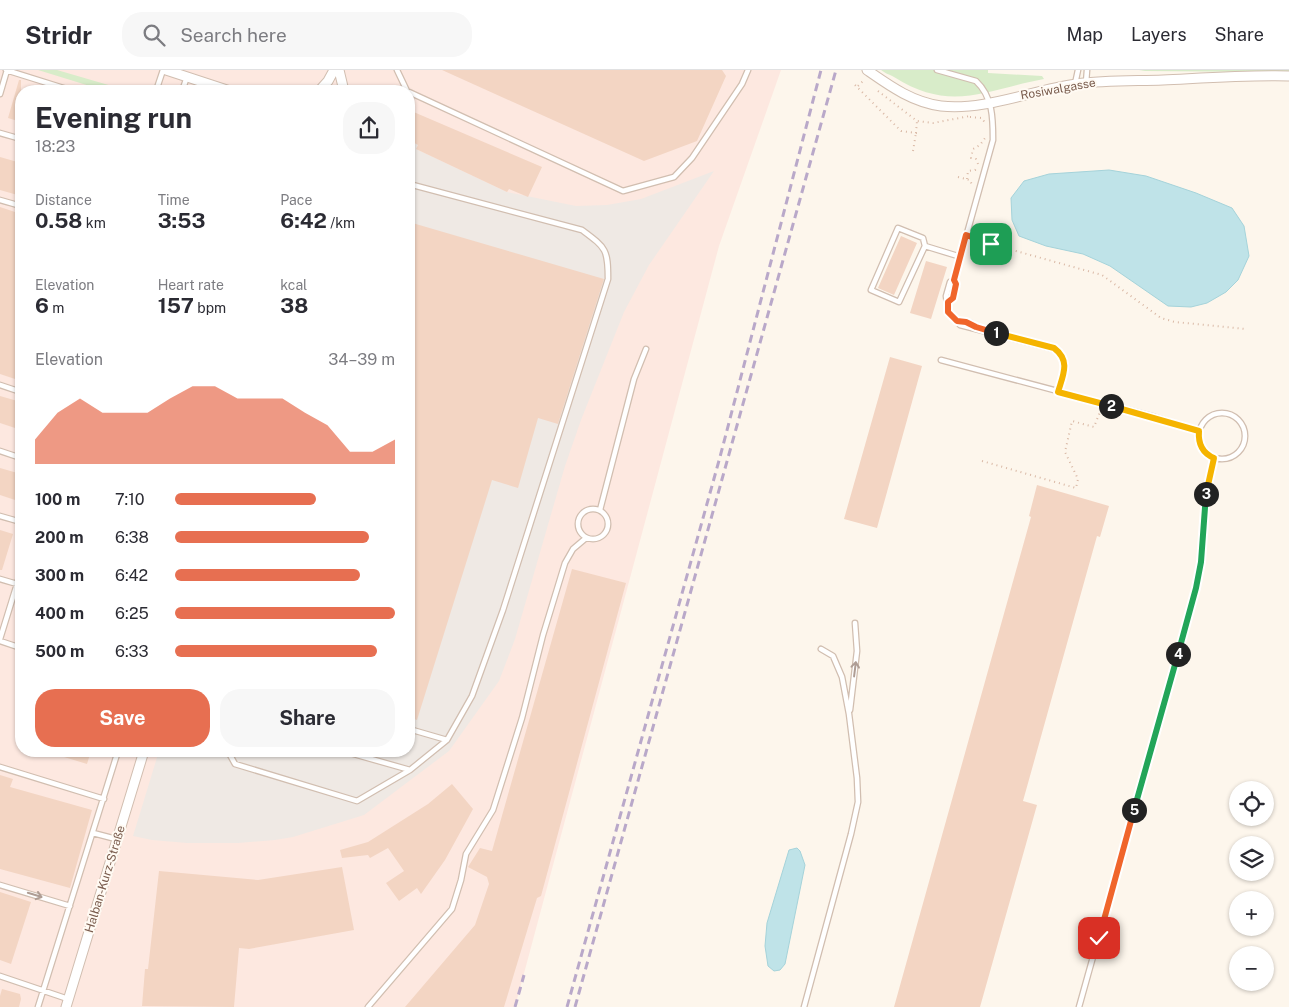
<!DOCTYPE html>
<html lang="en">
<head>
<meta charset="utf-8">
<style>
	body { margin:0; font-family:"Public Sans",sans-serif; background:#f7f7f7; color:#2b2b33; height:100vh; display:flex; flex-direction:column; font-size:19px; white-space:nowrap }
	* { box-sizing:border-box; margin:0 }
	p { font-size:16px; color:#7c7c81 }
	.icon { flex:none; width:28px; height:28px; fill:none; stroke:currentColor; stroke-width:2; stroke-linecap:round; stroke-linejoin:round }
	.map { position:relative; flex:1; overflow:hidden }
	.sheet { position:absolute; left:15px; top:15px; width:400px; height:672px; display:flex; flex-direction:column; background:#fff; border-radius:20px; box-shadow:0 1px 4px #0004 }
	.sheet>* { flex:none }
	.buttons { position:absolute; left:1229px; top:711px; display:grid; gap:10px }
	.buttons a { display:grid; place-items:center; width:45px; height:45px; border-radius:50%; background:#fff; box-shadow:0 1px 4px #0004; font-size:25px }
	.pin { position:absolute; display:grid; place-items:center; width:42px; height:42px; color:#fff; margin:-21px; border-radius:10px; box-shadow:0 2px 8px #0006 }
	.km { position:absolute; width:25px; height:25px; margin:-12px; border-radius:50%; background:#222; color:#fff; font-size:14px; line-height:25px; text-align:center }
	.round { display:grid; place-items:center; flex:none; width:52px; height:52px; border-radius:20px; background:#f7f7f7 }
	.summary { display:flex; align-items:center; justify-content:space-between; height:85px; padding:0 20px }
	h1 { font-size:28px; font-weight:700; line-height:38px }
	.figures { display:grid; grid-template-columns:repeat(3,1fr); gap:8px; height:85px; padding:5px 20px }
	.figures div { display:grid; align-content:center }
	.figures b { font-size:21px; font-weight:700 }
	.figures small { font-size:14px; font-weight:400 }
	.figures p { font-size:14px }
	.chart { height:140px; padding:10px 20px }
	.chart p { display:flex; justify-content:space-between }
	.chart svg { width:100%; height:90px; margin-top:5px; fill:#e76f51; opacity:.7 }
	.primary-button { display:flex; gap:10px; margin-top:auto; padding:10px 20px }
	.primary-button a { flex:1; height:58px; border-radius:20px; background:#e76f51; color:#fff; font-size:20px; font-weight:700; line-height:58px; text-align:center }
	.primary-button a+a { background:#f7f7f7; color:#2b2b33 }
	ul { padding:0 20px; list-style:none; font-size:16px }
	li { display:grid; grid-template-columns:80px 60px 1fr; align-items:center; height:38px }
	li i { height:12px; border-radius:6px; background:#e76f51 }
	header { display:flex; align-items:center; gap:30px; box-sizing:border-box; height:70px; padding:0 25px; background:#fff; border-bottom:1px solid #e1e1e2 }
	header strong { font-size:24px }
	nav { display:flex; gap:28px; margin-inline-start:auto; font-size:18px }
	.search { width:350px; height:45px; background:#f7f7f7; display:flex; align-items:center; gap:12px; box-sizing:border-box; padding:0 18px; border-radius:20px; color:#7c7c81; font-size:19px }
	.map>svg:first-child { display:block }
	.commercial { fill:#fde8e0; fill-rule:evenodd }
	.industrial { fill:#efe9e4 }
	.green { fill:#d8ecc9 }
	.water { fill:#bfe3e8; stroke:#a5d3da }
	.building { fill:#f3d5c3 }
	.lines { fill:none; stroke-linecap:round; stroke-linejoin:round }
	.lane-casing { stroke:#d1beb0; stroke-width:7 }
	.street-casing { stroke:#d1beb0; stroke-width:11 }
	.path { stroke:#d9b8a5; stroke-width:2; stroke-dasharray:1 4; stroke-linecap:butt }
	.lane { stroke:#fff; stroke-width:4.5 }
	.street { stroke:#fff; stroke-width:9 }
	.rail { stroke:#b9a8c9; stroke-width:3; stroke-dasharray:8 5; stroke-linecap:butt }
	.oneway { stroke:#af9d94 }
	.split-1-casing { stroke:#fff; stroke-width:10 }
	.split-2-casing { stroke:#fff; stroke-width:10 }
	.split-3-casing { stroke:#fff; stroke-width:10 }
	.split-4-casing { stroke:#fff; stroke-width:10 }
	.split-5-casing { stroke:#fff; stroke-width:10 }
	.split-6-casing { stroke:#fff; stroke-width:10 }
	.split-1 { stroke:#f0652b; stroke-width:6 }
	.split-2 { stroke:#f5b400; stroke-width:6 }
	.split-3 { stroke:#f5b400; stroke-width:6 }
	.split-4 { stroke:#22a559; stroke-width:6 }
	.split-5 { stroke:#22a559; stroke-width:6 }
	.split-6 { stroke:#f0652b; stroke-width:6 }
	.labels { text-anchor:middle; stroke-width:4; stroke-linejoin:round; paint-order:stroke }
	.street-label { font-size:12px; fill:#7a5c4d; stroke:#fffaf3 }
</style>
</head>
<body>
<header>
<strong>Stridr</strong>
<div class="search"><svg class="icon" aria-label="search" viewBox="0 0 24 24"><circle cx="10" cy="10" r="6"/><path d="M15 15l6 6"/></svg>Search here</div>
<nav><a>Map</a><a>Layers</a><a>Share</a></nav>
</header>
<div class="map">
<svg width="1289" height="937" viewBox="0 0 1289 937">
	<rect width="100%" height="100%" fill="#fdf6ec"/>
	<path class="commercial" d="M0 0H781L719 176 515 937H0ZM21 21H409V681H21Z"/>
	<path class="industrial" d="M409 70 418 75 416 79 507 122 576 136 607 135 641 129 714 101 649 195 624 242 581 350 565 396 515 569 499 611 449 681 364 745 293 767 275 770 238 773H187L152 770 133 766 159 681H409Z"/>
	<path class="green" d="M38 0H57L129 21H106Z
		M881 0H988V3L1042 6 1044 9C985 20 951 43 894 7 889 4 886 4 881 0Z
		M1139 0H1289V2L1145 1Z"/>
	<path class="water" d="M1109 100 1146 106 1196 123 1232 138 1244 156 1249 186 1238 210 1226 222 1207 233 1191 237 1168 236 1110 196 1083 184 1046 176 1019 166 1012 150 1011 128 1024 111 1049 104Z
		M797 778 800 781 805 795 785 894 780 900 774 901 768 896 765 876 767 853 789 780Z"/>
	<path class="building" d="M442 0H722L726 6 697 71 644 91Z
		M19 10H21V52L8 48Z
		M409 40 542 97 528 127 509 119 507 122 416 79 418 75 409 70Z
		M0 87 21 93V126L0 120Z
		M0 137 21 144V311L0 304Z
		M409 152 604 209 558 354 538 348 518 418 492 410 417 650 409 647Z
		M901 166 917 173 894 225 878 218Z
		M926 191 947 197 931 249 910 243Z
		M890 287 922 296 877 458 844 449Z
		M0 326 21 332V360L0 353Z
		M0 398 21 404V432L0 425Z
		M1037 415 1109 436 1100 467 1097 466 1023 731 1037 735 980 937H894L1031 447 1029 446Z
		M0 460 13 464 2 500H0Z
		M572 499 626 513 541 826 537 828 504 937H405L475 855 489 814 487 807 468 797 480 778 492 781Z
		M52 681H91L87 694 51 683Z
		M0 705 13 709 10 717 92 740 70 818 0 799Z
		M452 714 473 739 445 790 421 824 417 818 399 831 386 813 404 801 388 778 370 788 368 785 342 788 340 780 368 772 428 734Z
		M342 797 354 860 249 879 239 878 234 937 142 936 145 899H148L159 801 258 810Z
		M0 822 31 832 11 894 0 890Z
		M2 919 20 924 21 929 19 937H0V926Z"/>
	<g class="lines">
		<defs>
			<path id="lane" d="M6 0 73 21
				M397 0 407 21
				M937 0 976 11C993 27 993 49 993 70L954 210 957 214 953 228 948 232
				M1086 13 1087 0
				M1075 14 1078 0
				M156 21 163 0
				M182 21 187 7
				M409 22 623 121 674 107 692 88 742 14 748 0
				M0 24 7 0
				M0 63 21 69
				M409 114 582 160C606 178 608 179 608 209L503 540 472 626 447 670
				M0 130 21 136
				M898 158 923 168 925 176 899 232 871 220Z
				M925 176 961 187
				M954 210 950 212 946 226 948 242 960 255 1054 279C1071 291 1063 305 1059 322
				M957 251 971 253 976 257
				M941 290 1155 347 1199 361
				M0 315 21 322
				M1199 366a23 23 0 1 1 46 0a23 23 0 1 1-46 0Z
				M0 381 21 388
				M578 454a15 15 0 1 1 30 0a15 15 0 1 1-30 0Z
				M600 440 634 309 646 279
				M0 446 21 452
				M0 509 17 514
				M0 569 21 501
				M0 571 21 578
				M850 640 857 581 855 553
				M409 659 447 670 410 700
				M231 681 230 685 235 694 357 731 410 700 343 681
				M0 697 104 729
				M93 763 116 769
				M0 815 70 836
				M0 906 68 929
				M38 937 118 681
				M368 937 452 839 461 810 466 784 493 740 522 648 543 565 565 493 573 479 586 468
				M804 937 851 764 858 732 857 708 849 644 842 607 833 586 821 579
				M1079 937 1196 518 1203 476 1207 422 1214 388"/>
			<path id="street" d="M166 0 230 21
				M339 0 344 21
				M867 0C890 16 912 32 941 36 984 41 1033 20 1076 14 1105 10 1134 11 1163 10 1205 8 1247 5 1289 6
				M319 21 328 11 334 0
				M66 937 144 681"/>
		</defs>
		<use href="#lane" class="lane-casing"/>
		<use href="#street" class="street-casing"/>
		<path class="path" d="M855 15 901 61 916 63 917 51
			M858 16 864 10
			M878 21 917 51 933 53 970 46
			M970 47 982 48 985 53
			M913 81 916 63
			M978 94 976 89 971 88 973 79 980 75 985 68
			M958 107 970 110 972 115
			M967 109 968 101 975 100 977 98
			M973 167 991 174 1102 205 1161 248 1175 252 1246 259
			M982 391 1076 418 1078 409 1065 382 1072 351 1094 357 1100 342"/>
		<use href="#lane" class="lane"/>
		<use href="#street" class="street"/>
		<path class="rail" d="M515 937 524 905
			M567 937 720 387 821 0
			M575 937 836 0"/>
	</g>
	<defs><path id="oneway-shaft" d="M-6 0H5M1.5-3L5.5 0L1.5 3" fill="none" stroke-width="1.6" stroke-linecap="round" stroke-linejoin="round" transform="scale(1.25)"/></defs>
	<g class="oneway">
		<use href="#oneway-shaft" transform="translate(855 599) rotate(-83)"/>
		<use href="#oneway-shaft" transform="translate(35 825) rotate(17)"/>
	</g>
	<g class="lines">
		<defs>
			<path id="split-1" d="M991 174 966 165 954 210 956 214 953 228 948 232V242L957 251 966 252 976 257 996 263"/>
			<path id="split-2" d="M996 263 1054 278C1071 291 1063 305 1058 322L1111 336"/>
			<path id="split-3" d="M1111 336 1199 361C1198 373 1202 383 1214 388L1206 424"/>
			<path id="split-4" d="M1178 584 1196 518 1201 492 1206 424"/>
			<path id="split-5" d="M1134 740 1178 584"/>
			<path id="split-6" d="M1099 868 1134 740"/>
		</defs>
		<use href="#split-1" class="split-1-casing"/>
		<use href="#split-2" class="split-2-casing"/>
		<use href="#split-3" class="split-3-casing"/>
		<use href="#split-4" class="split-4-casing"/>
		<use href="#split-5" class="split-5-casing"/>
		<use href="#split-6" class="split-6-casing"/>
		<use href="#split-1" class="split-1"/>
		<use href="#split-2" class="split-2"/>
		<use href="#split-3" class="split-3"/>
		<use href="#split-4" class="split-4"/>
		<use href="#split-5" class="split-5"/>
		<use href="#split-6" class="split-6"/>
	</g>
	<g class="labels">
		<g class="street-label">
			<text transform="translate(1058 19) rotate(-10)" y="4">Rosiwalgasse</text>
			<text transform="translate(105 809) rotate(-73)" y="4">Halban-Kurz-Straße</text>
		</g>
	</g>
</svg>
<div class="buttons">
<a><svg class="icon" aria-label="locate" viewBox="0 0 24 24"><circle cx="12" cy="12" r="6"/><path d="M12 2v4M12 18v4M2 12h4M18 12h4"/></svg></a>
<a><svg class="icon" aria-label="layers" viewBox="0 0 24 24"><path d="M12 4l9 5-9 5-9-5zM3 14l9 5 9-5"/></svg></a>
<a>+</a>
<a>−</a>
</div>
<div class="pin" style="left:991px;top:174px;background:#1e9e55"><svg class="icon" aria-label="arrive" viewBox="0 0 24 24"><path d="M6 21V4h12l-3 4 3 4H6"/></svg></div>
<div class="pin" style="left:1099px;top:868px;background:#d93025"><svg class="icon" aria-label="check" viewBox="0 0 24 24"><path d="M5 12l5 5 9-10"/></svg></div>
<b class="km" style="left:996px;top:263px">1</b>
<b class="km" style="left:1111px;top:336px">2</b>
<b class="km" style="left:1206px;top:424px">3</b>
<b class="km" style="left:1178px;top:584px">4</b>
<b class="km" style="left:1134px;top:740px">5</b>
<section class="sheet">
<div class="summary"><div><h1>Evening run</h1><p>18:23</p></div><a class="round"><svg class="icon" aria-label="share" viewBox="0 0 24 24"><path d="M12 15V3M7 8l5-5 5 5M5 13v7h14v-7"/></svg></a></div>
<div class="figures">
<div><p>Distance</p><b>0.58<small> km</small></b></div>
<div><p>Time</p><b>3:53</b></div>
<div><p>Pace</p><b>6:42<small> /km</small></b></div>
</div>
<div class="figures">
<div><p>Elevation</p><b>6<small> m</small></b></div>
<div><p>Heart rate</p><b>157<small> bpm</small></b></div>
<div><p>kcal</p><b>38</b></div>
</div>
<div class="chart"><p><span>Elevation</span>34–39 m</p>
<svg viewBox="0 0 160 44" preserveAspectRatio="none"><path d="M0 44V32L10 19L20 12L30 19L40 19L50 19L60 12L70 6L80 6L90 12L100 12L110 12L120 19L130 25L140 38L150 38L160 32V44z"/></svg>
</div>
<ul>
<li><b>100 m</b>7:10<i style="width:64%"></i></li>
<li><b>200 m</b>6:38<i style="width:88%"></i></li>
<li><b>300 m</b>6:42<i style="width:84%"></i></li>
<li><b>400 m</b>6:25<i style="width:100%"></i></li>
<li><b>500 m</b>6:33<i style="width:92%"></i></li>
</ul>
<div class="primary-button"><a>Save</a><a>Share</a></div>
</section>
</div>
</body>
</html>
